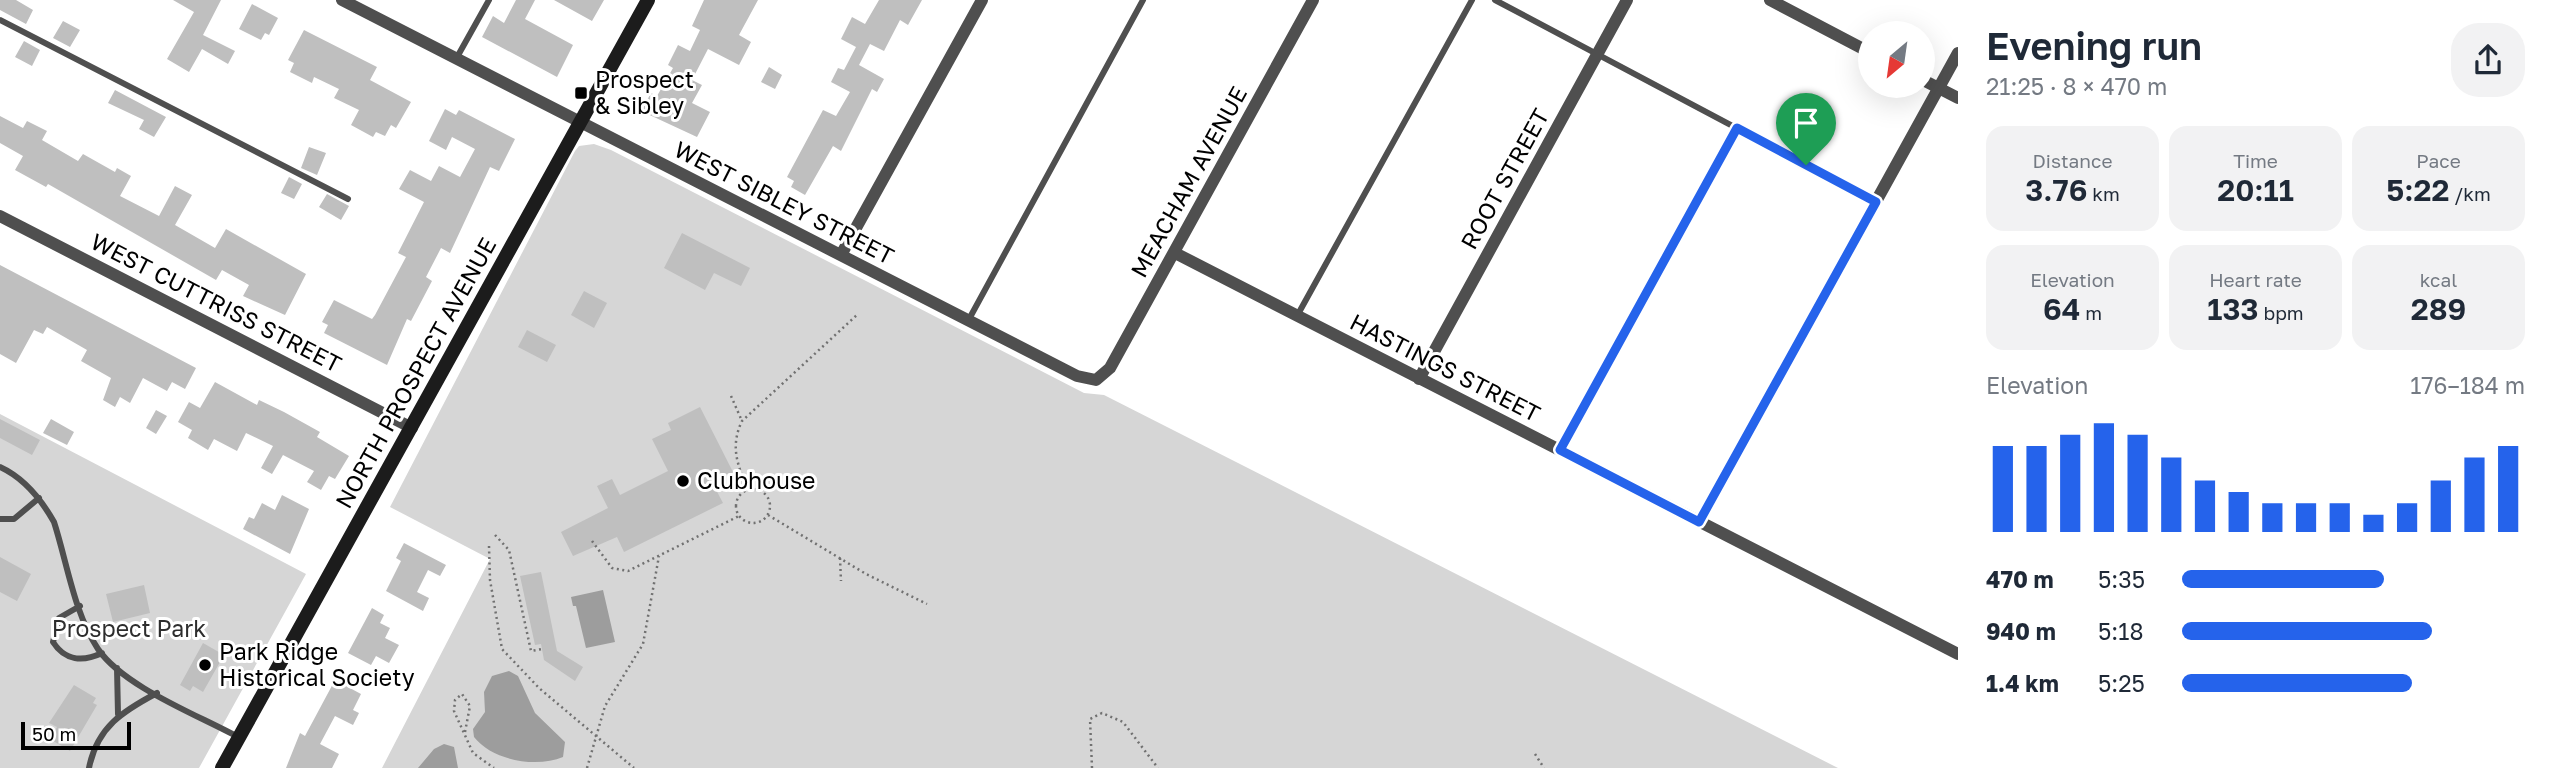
<!DOCTYPE html>
<html lang="en">
<head>
<meta charset="utf-8">
<style>
	body { margin:0; font-family:"Golos Text",sans-serif; background:#f2f2f3; color:#1f2937; height:100vh; display:flex; flex-direction:column; font-size:26px; white-space:nowrap }
	* { box-sizing:border-box; margin:0 }
	p { font-size:23px; color:#747a83 }
	.icon { flex:none; width:38px; height:38px; fill:none; stroke:currentColor; stroke-width:2; stroke-linecap:round; stroke-linejoin:round }
	.map { position:relative; flex:1; overflow:hidden }
	.panel { display:flex; flex-direction:column; background:#fff; width:595px }
	.panel>* { flex:none }
	.needle { width:46px; rotate:209deg }
	.tools { position:absolute; left:1858px; top:21px; display:grid; gap:14px }
	.tools a { display:grid; place-items:center; width:77px; height:77px; border-radius:50%; background:#fff; box-shadow:0 7px 28px #0002; font-size:35px }
	.scale { position:absolute; left:21px; bottom:18px; width:110px; box-sizing:border-box; padding-left:7px; border:4px solid #000; border-top:0; font-size:19px; line-height:24px; white-space:nowrap; color:#000; -webkit-text-stroke:5px #fff; paint-order:stroke }
	.pin { position:absolute; display:grid; place-items:center; width:60px; height:60px; color:#fff; margin:-72px -30px; border-radius:50% 50% 50% 0; rotate:-45deg; box-shadow:0 0 7px #0007 }
	.pin .icon { rotate:45deg }
	.round { display:grid; place-items:center; flex:none; width:74px; height:74px; border-radius:28px; background:#f2f2f3 }
	.head { display:flex; align-items:center; justify-content:space-between; height:119px; padding:0 28px }
	h1 { font-size:38px; font-weight:600; line-height:52px }
	.metrics { display:grid; grid-template-columns:repeat(3,1fr); gap:10px; height:119px; padding:7px 28px }
	.metrics div { display:grid; align-content:center; border-radius:18px; background:#f2f2f3; text-align:center }
	.metrics b { font-size:30px; font-weight:600 }
	.metrics small { font-size:19px; font-weight:400 }
	.metrics p { font-size:19px }
	.chart { height:196px; padding:14px 28px }
	.chart p { display:flex; justify-content:space-between }
	.chart svg { width:100%; height:126px; margin-top:7px; stroke:#2563eb; stroke-width:6 }
	ul { padding:0 28px; list-style:none; font-size:23px }
	li { display:grid; grid-template-columns:112px 84px 1fr; align-items:center; height:52px }
	li i { height:18px; border-radius:9px; background:#2563eb }
	main { display:flex; flex:1; min-height:0 }
	.map>svg:first-child { display:block }
	.green { fill:#d6d6d6 }
	.water { fill:#9d9d9d }
	.building { fill:#bfbfbf }
	.lines { fill:none; stroke-linecap:round; stroke-linejoin:round }
	.path { stroke:#717171; stroke-width:2.5; stroke-dasharray:2 3.5; stroke-linecap:butt }
	.lane { stroke:#4f4f4f; stroke-width:6 }
	.street { stroke:#4f4f4f; stroke-width:12 }
	.secondary { stroke:#1c1c1c; stroke-width:14 }
	.route-casing { stroke:#fff; stroke-width:14 }
	.route { stroke:#2563eb; stroke-width:9 }
	.poi-dot { fill:#000; stroke:#fff; stroke-width:2.5 }
	.labels { text-anchor:middle; stroke-width:6; stroke-linejoin:round; paint-order:stroke }
	.poi-label { font-size:23px; fill:#000; stroke:#fff; text-anchor:start }
	.street-label { font-size:23px; fill:#000; stroke:#fff }
	.park-label { font-size:23px; fill:#2d2d2d; stroke:#fff }
</style>
</head>
<body>
<main>
<div class="map">
<svg width="1958" height="768" viewBox="0 0 1958 768">
	<rect width="100%" height="100%" fill="#fff"/>
	<path class="green" d="M594 144 611 150 1084 393 1104 395 1838 768H382L490 559 390 507 575 151 579 146Z
		M0 414 306 574 199 768H0Z"/>
	<path class="water" d="M603 590 615 642 586 648 576 606H573L571 597Z
		M509 671 518 676 535 713 565 742 563 757C537 768 493 761 474 737L473 729 485 712 484 692 492 676Z
		M444 744 454 747 458 768H418L434 749Z"/>
	<path class="building" d="M0 0H16L33 10 26 24 0 10Z
		M173 0H221L203 35 235 51 228 64 202 49 189 72 167 59 194 12Z
		M516 0H535L525 19 573 45 557 77 482 37 493 16 504 23Z
		M554 0H604L592 21Z
		M704 0H758L739 35 751 42 739 65 708 49 692 80 702 85 692 103 710 112 697 137 641 111 651 93 657 96 673 68 668 65 678 45 690 51 700 30 692 26Z
		M879 0H922L908 25 900 20 884 51 870 44 859 65 884 79 877 92 872 89 841 151 833 146 805 195 791 187 794 181 787 177 823 110 836 116 850 92 831 82 838 68 844 70 856 47 841 39 852 17 865 24Z
		M252 4 278 18 269 35 265 33 261 40 239 29Z
		M63 21 80 30 70 47 53 38Z
		M304 30 377 67 370 80 411 102 396 128 391 125 385 136 376 132 373 137 351 125 359 110 334 98 339 89 314 77 312 83 290 72 294 63 288 60Z
		M24 41 40 50 32 66 15 57Z
		M769 67 782 75 775 89 761 82Z
		M115 90 166 117 154 137 139 129 144 120 108 103Z
		M445 109 456 115 459 110 515 139 499 171 490 167 450 253 441 248 426 277 432 281 411 321 407 319 387 365 324 333 328 325 322 322 334 300 372 319 375 315 406 257 398 253 424 202 399 189 410 170 431 181 439 166 460 177 475 149 452 137 446 150 429 141Z
		M0 116 23 128 27 121 47 131 42 140 78 161 83 154 115 172 117 168 131 176 120 196 159 216 175 186 192 195 175 225 215 248 226 229 306 274 285 315 243 296 249 285 222 270 216 280 48 184 46 187 15 170 23 156 0 143Z
		M309 147 326 153 317 175 301 168Z
		M289 177 302 184 294 199 281 193Z
		M327 194 349 206 341 220 319 207Z
		M682 233 750 268 741 286 714 273 705 290 664 268Z
		M0 265 196 368 185 389 172 382 167 391 143 378 130 403 120 397 115 407 103 400 111 378 81 361 87 350 47 327 43 334 34 330 16 363 0 354Z
		M584 291 607 303 594 328 571 315Z
		M527 330 556 345 547 362 518 347Z
		M215 382 257 405 259 400 284 412 320 432 317 437 349 456 335 479 329 476 321 490 307 482 314 471 283 455 272 474 261 468 273 446 246 433 237 451 214 439 208 450 188 438 192 430 178 422 189 402 200 408Z
		M700 407 734 474 713 484 723 503 624 552 617 537 573 556 561 532 608 508 597 486 612 479 620 495 668 471 652 439 671 430 668 423Z
		M156 410 167 416 156 434 146 428Z
		M0 419 40 440 32 455 0 438Z
		M51 419 74 432 67 445 43 433Z
		M282 495 309 509 290 554 243 529 249 517 254 519 262 503 275 510Z
		M404 543 446 565 440 576 428 570 417 592 429 598 423 611 386 591 401 561 396 558Z
		M0 557 31 574 17 601 0 592Z
		M541 572 557 651 583 667 575 681 544 660 541 644 535 645 520 576Z
		M144 585 150 613 113 622 106 594Z
		M372 608 384 615 380 623 390 628 385 638 399 645 389 663 376 656 371 665 348 653Z
		M203 643 224 655 203 692 193 686 190 691 180 685Z
		M335 680 361 694 353 710 359 713 353 725 335 716 320 744 339 754 332 768H286L300 733 305 736Z
		M74 685 96 698 93 703 97 705 70 751 50 739 57 727 49 723Z"/>
	<g class="lines">
		<path class="path" d="M731 396 742 421
			M736 506a17 17 0 1 1 34 0a17 17 0 1 1-34 0Z
			M749 490C737 466 730 446 742 421L858 314
			M768 515 866 574 927 604
			M495 535 509 550 531 651 542 649
			M592 541 612 568 628 571 739 516
			M489 546 490 580 502 649 539 688 634 768
			M840 558 841 581
			M465 732 470 706 462 694 455 700 454 711 473 753 494 768
			M1535 754 1544 768
			M587 768 605 706 643 644 659 556
			M1092 768 1090 719 1102 713 1123 722 1158 768"/>
		<path class="lane" d="M1495 0 1876 202
			M0 20 348 199
			M456 59 489 0
			M1297 316 1472 0
			M968 321 1143 0
			M1560 451 1737 128
			M0 467C24 478 41 499 54 522 67 562 74 613 98 649 124 687 198 715 238 737
			M0 519H14L39 498
			M80 606 59 618 53 642C65 661 83 662 102 653
			M117 668 118 714
			M89 768C97 727 123 711 157 693"/>
		<path class="street" d="M342 0 1077 376 1096 380 1110 368 1313 0
			M1770 0 1871 53
			M1923 80 1958 98
			M0 216 412 428
			M1175 253 1958 654
			M841 255 982 0
			M1419 379 1627 0
			M1699 522 1958 53"/>
		<path class="secondary" d="M222 768 648 0"/>
	</g>
	<g class="lines">
		<defs>
			<path id="route" d="M1737 128 1876 202 1699 522 1560 450Z"/>
		</defs>
		<use href="#route" class="route-casing"/>
		<use href="#route" class="route"/>
	</g>
	<g class="poi-dot">
		<rect x="574" y="86" width="14" height="14" rx="3.5"/>
		<circle cx="683" cy="481" r="7"/>
		<circle cx="205" cy="665" r="7"/>
	</g>
	<g class="labels">
		<g class="poi-label">
			<text x="595" y="88">Prospect<tspan x="595" dy="26">&amp; Sibley</tspan></text>
			<text x="697" y="489">Clubhouse</text>
			<text x="219" y="660">Park Ridge<tspan x="219" dy="26">Historical Society</tspan></text>
		</g>
		<g class="street-label">
			<text transform="translate(1505 179) rotate(-61)" y="8">ROOT STREET</text>
			<text transform="translate(1189 182) rotate(-61)" y="8">MEACHAM AVENUE</text>
			<text transform="translate(784 203) rotate(27)" y="8">WEST SIBLEY STREET</text>
			<text transform="translate(216 303) rotate(27)" y="8">WEST CUTTRISS STREET</text>
			<text transform="translate(1445 368) rotate(27)" y="8">HASTINGS STREET</text>
			<text transform="translate(416 373) rotate(-61)" y="8">NORTH PROSPECT AVENUE</text>
		</g>
		<g class="park-label">
			<text x="129" y="637">Prospect Park</text>
		</g>
	</g>
</svg>
<div class="tools">
<a><svg class="needle" viewBox="-14 -14 28 28"><path d="M0-13l5 13h-10z" fill="#e53935"/><path d="M0 13l5-13h-10z" fill="#747a83"/></svg></a>
</div>
<div class="scale">50 m</div>
<div class="pin" style="left:1806px;top:165px;background:#1e9e55"><svg class="icon" aria-label="arrive" viewBox="0 0 24 24"><path d="M6 21V4h12l-3 4 3 4H6"/></svg></div>
</div>
<section class="panel">
<div class="head"><div><h1>Evening run</h1><p>21:25 · 8 × 470 m</p></div><a class="round"><svg class="icon" aria-label="share" viewBox="0 0 24 24"><path d="M12 15V3M7 8l5-5 5 5M5 13v7h14v-7"/></svg></a></div>
<div class="metrics">
<div><p>Distance</p><b>3.76<small> km</small></b></div>
<div><p>Time</p><b>20:11</b></div>
<div><p>Pace</p><b>5:22<small> /km</small></b></div>
</div>
<div class="metrics">
<div><p>Elevation</p><b>64<small> m</small></b></div>
<div><p>Heart rate</p><b>133<small> bpm</small></b></div>
<div><p>kcal</p><b>289</b></div>
</div>
<div class="chart"><p><span>Elevation</span>176–184 m</p>
<svg viewBox="0 0 160 44" preserveAspectRatio="none"><path d="M5 44V14M15 44V14M25 44V10M35 44V6M45 44V10M55 44V18M65 44V26M75 44V30M85 44V34M95 44V34M105 44V34M115 44V38M125 44V34M135 44V26M145 44V18M155 44V14"/></svg>
</div>
<ul>
<li><b>470 m</b>5:35<i style="width:59%"></i></li>
<li><b>940 m</b>5:18<i style="width:73%"></i></li>
<li><b>1.4 km</b>5:25<i style="width:67%"></i></li>
</ul>
</section>
</main>
</body>
</html>
